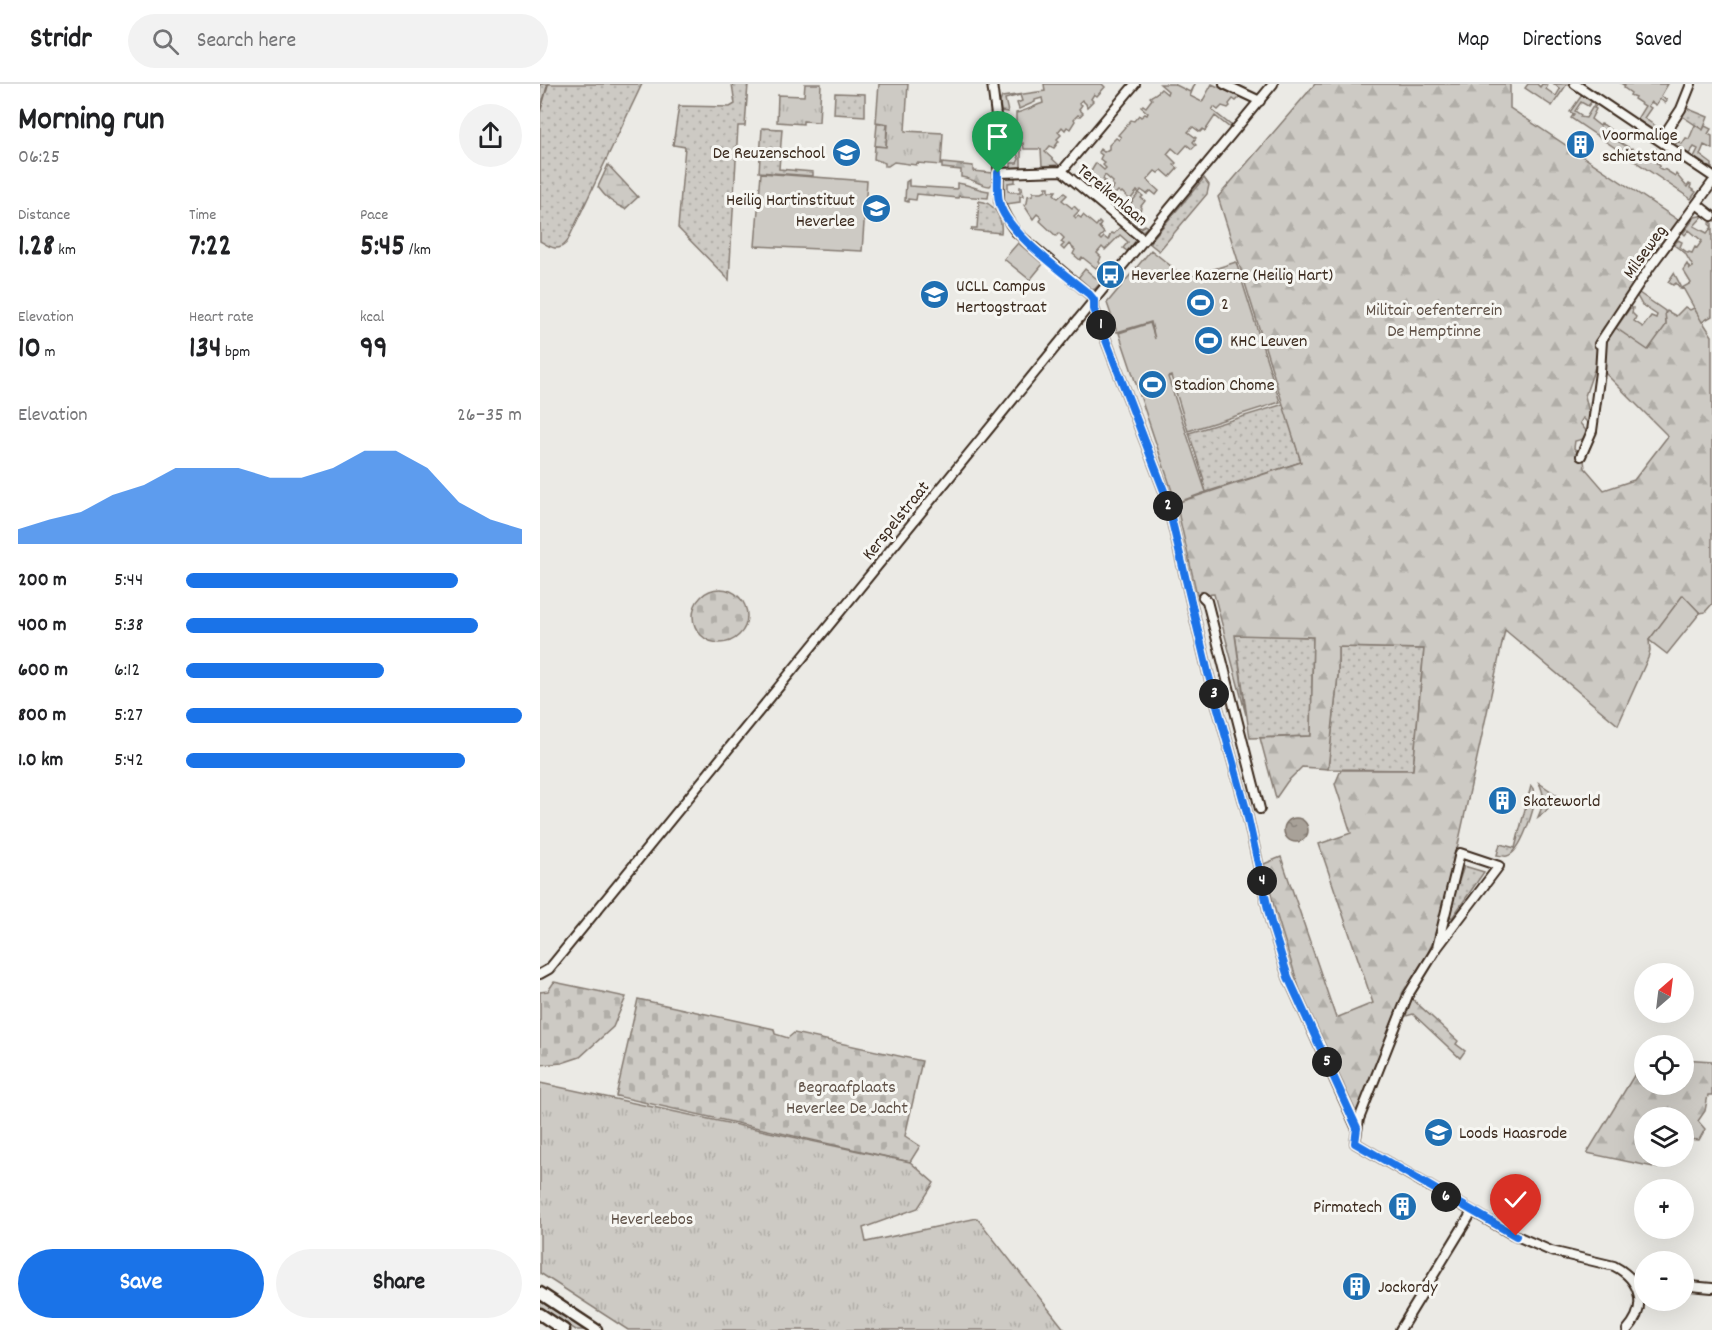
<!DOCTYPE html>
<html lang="en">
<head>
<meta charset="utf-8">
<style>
	body { margin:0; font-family:Dekko,sans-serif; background:#f2f2f2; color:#202124; height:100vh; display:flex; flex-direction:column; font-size:22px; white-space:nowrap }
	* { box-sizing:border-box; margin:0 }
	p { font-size:20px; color:#757577 }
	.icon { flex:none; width:33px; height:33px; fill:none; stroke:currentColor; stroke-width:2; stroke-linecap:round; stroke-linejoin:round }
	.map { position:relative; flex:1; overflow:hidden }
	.details { display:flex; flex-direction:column; background:#fff; width:540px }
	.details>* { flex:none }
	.needle { width:39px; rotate:28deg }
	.controls { position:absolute; left:1094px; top:879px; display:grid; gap:12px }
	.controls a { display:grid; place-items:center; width:60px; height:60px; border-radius:50%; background:#fff; box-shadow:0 6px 24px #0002; font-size:30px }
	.pin { position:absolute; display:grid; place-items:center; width:51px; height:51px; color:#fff; margin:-62px -26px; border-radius:50% 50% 50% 0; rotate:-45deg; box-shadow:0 0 6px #0007 }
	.pin .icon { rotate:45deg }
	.km { position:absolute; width:30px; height:30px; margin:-15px; border-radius:50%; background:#222; color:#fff; font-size:16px; line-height:30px; text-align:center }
	.round { display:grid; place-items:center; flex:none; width:63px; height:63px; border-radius:32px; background:#f2f2f2 }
	.summary { display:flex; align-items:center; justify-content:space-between; height:102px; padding:0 18px }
	h1 { font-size:33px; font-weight:700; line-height:45px }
	.metrics { display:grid; grid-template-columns:repeat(3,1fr); gap:9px; height:102px; padding:6px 18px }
	.metrics div { display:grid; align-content:center }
	.metrics b { font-size:30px; font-weight:700 }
	.metrics small { font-size:16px; font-weight:400 }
	.metrics p { font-size:16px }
	.chart { height:168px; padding:12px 18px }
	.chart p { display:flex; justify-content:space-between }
	.chart svg { width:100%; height:108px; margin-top:6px; fill:#1a73e8; opacity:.7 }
	.button { display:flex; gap:12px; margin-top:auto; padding:12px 18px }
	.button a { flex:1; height:69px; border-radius:36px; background:#1a73e8; color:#fff; font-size:24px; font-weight:700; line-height:69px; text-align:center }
	.button a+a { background:#f2f2f2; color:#202124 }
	ul { padding:0 18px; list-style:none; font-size:20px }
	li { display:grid; grid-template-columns:96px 72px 1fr; align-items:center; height:45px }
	li i { height:15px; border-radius:8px; background:#1a73e8 }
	header { display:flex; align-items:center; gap:36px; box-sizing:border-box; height:84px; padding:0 30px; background:#fff; border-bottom:2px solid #e0e0e0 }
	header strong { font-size:28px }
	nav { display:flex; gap:33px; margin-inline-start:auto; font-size:21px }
	.search { width:420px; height:54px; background:#f2f2f2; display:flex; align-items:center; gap:15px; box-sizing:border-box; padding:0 21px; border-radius:33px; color:#757577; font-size:22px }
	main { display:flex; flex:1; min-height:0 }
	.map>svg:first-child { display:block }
	.grass { fill:url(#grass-dots); stroke:#847a71; stroke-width:1.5 }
	.forest { fill:url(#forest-firs); stroke:#847a71; stroke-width:1.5; fill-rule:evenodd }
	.wetland { fill:url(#wetland-marsh); stroke:#847a71; stroke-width:1.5 }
	.cemetery { fill:url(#cemetery-stones); stroke:#847a71; stroke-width:1.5 }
	.park { fill:url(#park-tufts); stroke:#847a71; stroke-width:1.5 }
	.garden { fill:#cdcac4; stroke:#847a71; stroke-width:1.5 }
	.water { fill:url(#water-ripples); stroke:#7c7167; stroke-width:1.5 }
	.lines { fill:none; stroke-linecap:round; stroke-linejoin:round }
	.stream { stroke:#7c7167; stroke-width:2 }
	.minor-casing { stroke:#3b2a1e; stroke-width:12 }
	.highway-casing { stroke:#3b2a1e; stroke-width:15 }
	.minor { stroke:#f6f6f2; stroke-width:8 }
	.highway { stroke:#f6f6f2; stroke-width:10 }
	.route-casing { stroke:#fff; stroke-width:12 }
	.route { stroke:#1a73e8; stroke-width:8 }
	.labels { text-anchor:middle; stroke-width:6; stroke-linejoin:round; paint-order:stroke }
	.poi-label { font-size:18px; fill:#3b2a1e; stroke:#f6f6f2; text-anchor:start }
	.street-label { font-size:18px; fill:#3b2a1e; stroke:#f6f6f2 }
	.park-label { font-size:18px; fill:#605248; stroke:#f6f6f2 }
</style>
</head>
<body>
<header>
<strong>Stridr</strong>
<div class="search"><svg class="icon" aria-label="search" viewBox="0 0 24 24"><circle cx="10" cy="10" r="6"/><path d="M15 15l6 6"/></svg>Search here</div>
<nav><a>Map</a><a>Directions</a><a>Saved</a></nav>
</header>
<main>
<section class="details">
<div class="summary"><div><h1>Morning run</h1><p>06:25</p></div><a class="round"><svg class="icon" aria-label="share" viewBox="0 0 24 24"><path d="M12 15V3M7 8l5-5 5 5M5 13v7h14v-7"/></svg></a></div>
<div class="metrics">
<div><p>Distance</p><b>1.28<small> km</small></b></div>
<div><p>Time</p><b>7:22</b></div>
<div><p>Pace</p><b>5:45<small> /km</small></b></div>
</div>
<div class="metrics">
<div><p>Elevation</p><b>10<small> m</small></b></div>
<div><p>Heart rate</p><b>134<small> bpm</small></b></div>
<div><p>kcal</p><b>99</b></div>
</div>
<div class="chart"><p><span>Elevation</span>26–35 m</p>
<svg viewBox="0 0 160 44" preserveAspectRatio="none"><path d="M0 44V38L10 34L20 31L30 24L40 20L50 13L60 13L70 13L80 17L90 17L100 13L110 6L120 6L130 13L140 27L150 34L160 38V44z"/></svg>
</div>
<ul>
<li><b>200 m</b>5:44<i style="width:81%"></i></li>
<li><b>400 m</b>5:38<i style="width:87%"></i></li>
<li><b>600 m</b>6:12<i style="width:59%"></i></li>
<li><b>800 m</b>5:27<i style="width:100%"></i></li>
<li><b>1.0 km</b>5:42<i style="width:83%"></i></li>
</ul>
<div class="button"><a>Save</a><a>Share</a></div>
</section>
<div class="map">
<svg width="1172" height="1246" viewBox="0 0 1172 1246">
	<defs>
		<pattern id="grass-dots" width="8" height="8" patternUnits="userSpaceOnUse" patternTransform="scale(1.5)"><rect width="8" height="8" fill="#cdcac4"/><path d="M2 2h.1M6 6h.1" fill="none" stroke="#b1aea8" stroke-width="1.8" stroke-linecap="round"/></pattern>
		<pattern id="forest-firs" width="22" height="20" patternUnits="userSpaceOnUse" patternTransform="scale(1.5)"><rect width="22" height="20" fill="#cdcac4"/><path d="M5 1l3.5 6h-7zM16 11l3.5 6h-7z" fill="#b1aea8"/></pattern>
		<pattern id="wetland-marsh" width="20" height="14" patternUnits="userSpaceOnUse" patternTransform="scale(1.5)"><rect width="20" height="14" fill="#cdcac4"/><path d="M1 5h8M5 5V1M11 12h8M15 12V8" fill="none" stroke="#b1aea8"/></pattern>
		<pattern id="cemetery-stones" width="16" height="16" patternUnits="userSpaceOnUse" patternTransform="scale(1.5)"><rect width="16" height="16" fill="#cdcac4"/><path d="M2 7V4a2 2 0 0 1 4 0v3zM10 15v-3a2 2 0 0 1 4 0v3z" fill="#b1aea8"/></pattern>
		<pattern id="park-tufts" width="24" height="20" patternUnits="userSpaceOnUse" patternTransform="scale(1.5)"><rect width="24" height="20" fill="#cdcac4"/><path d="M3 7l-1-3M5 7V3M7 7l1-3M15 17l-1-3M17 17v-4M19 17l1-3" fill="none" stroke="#b1aea8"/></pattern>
		<pattern id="water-ripples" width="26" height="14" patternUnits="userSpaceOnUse" patternTransform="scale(1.5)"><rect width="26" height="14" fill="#a8a198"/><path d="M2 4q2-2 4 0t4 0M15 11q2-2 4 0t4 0" fill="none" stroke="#8a837b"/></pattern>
	</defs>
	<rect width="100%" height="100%" fill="#ebeae5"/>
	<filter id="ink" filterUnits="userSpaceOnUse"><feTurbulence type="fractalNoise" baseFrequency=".0167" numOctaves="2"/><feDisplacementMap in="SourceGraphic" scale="12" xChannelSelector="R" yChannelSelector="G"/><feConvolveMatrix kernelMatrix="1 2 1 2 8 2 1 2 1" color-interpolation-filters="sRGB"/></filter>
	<g filter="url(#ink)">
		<path class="grass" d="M0 0H102L27 158C18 169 10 163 0 157Z
			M192 0H208L205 42H198L189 196 138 144 145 63 133 61 139 22 190 23 195 20Z
			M295 9 325 10V32L294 30Z
			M1146 24 1168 33 1163 46 1142 32Z
			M337 40H347L346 63 335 62Z
			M222 44 242 45 239 85 273 88V92L219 88Z
			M664 94 669 101 667 110 619 167 609 159Z
			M439 117C454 118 463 134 461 149L431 146 432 144H437Z
			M744 320 761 378 666 408 663 398 664 396 649 349Z
			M695 550 773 553 771 652 710 654Z
			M798 563 884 565 873 686 788 685 798 591Z
			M991 702C994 706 994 706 995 711 995 724 981 769 967 772 966 773 958 771 957 771L960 760 975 764Z
			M924 782 944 788 912 834 908 830Z
			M0 1217 45 1246H36L0 1223Z"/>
		<path class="forest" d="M775 0H970V24L1141 138 1072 241 1108 265 1126 239 1125 230 1127 227 1136 232 1145 223 1150 226 1154 224 1172 252V520L1165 528 1160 529 1143 512 1109 556 1110 566 1108 574 1078 641 965 546 900 843 868 911 918 957 916 960 925 967 920 974 873 930 859 934 827 1009 816 1028 760 907 733 819 724 780 741 773 796 934 833 919 779 760 811 749 795 700 801 686H873L884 565 798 563V591L788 685 762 683 747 698 736 714 720 654 771 652 773 553 695 551 706 631 674 510 657 511 636 419 761 378 678 113ZM1056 280 1128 352 1094 396 1064 406 1045 384 1044 376 1034 364 1035 357 1047 354V348L1040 339 1043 334 1050 341 1051 336 1045 312Z
			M402 79 433 82V87L453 89V99L450 102C439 101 431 94 421 93V86L402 84Z
			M369 96V102L417 105V99C429 100 437 106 449 107L448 114 419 112 418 114 377 110 376 116 368 115V118L365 117 366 98Z
			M999 699 1018 712 1005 728 998 733C1004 719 1006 713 999 699Z
			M1104 975V1000H1143V975L1172 977V1011H1168L1165 1027 1158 1037 1165 1045 1159 1056 1143 1055V1034H1104V1072L1124 1073 1118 1084 1047 1069Z"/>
		<path class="wetland" d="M68 81 98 113 85 125C73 120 66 114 58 103Z"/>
		<path class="cemetery" d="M153 532a27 27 0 1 1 54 0a27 27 0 1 1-54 0Z
			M14 898 86 913 73 943 40 973 22 979 0 981V908L8 907Z
			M98 915 234 945 235 950 248 954 254 949 382 977 365 1052 380 1062 370 1078 76 1012Z"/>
		<path class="park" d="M265 0H281L279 38 263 37V40L237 38 238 11 264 12Z
			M339 0H368L365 47 403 49 401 81 377 79 376 81 354 78 348 82H345V79L334 75 335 62 346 63 348 40 336 38Z
			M0 999 370 1078 394 1099 378 1124 323 1144 326 1158 437 1134 525 1246H88L0 1189Z"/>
		<path class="garden" d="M504 0H562L565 3 557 12 554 10 551 15 553 17 547 23 546 20 542 16 539 19 542 21 539 25 543 29 540 32 538 31 534 35 535 37 530 45 527 43 525 46 522 43 518 48 521 51 517 55 519 57 514 64 510 62 505 68 519 81 502 82 501 65H484L483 59 481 60V83L471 84V79H477L479 75 477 70 468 69 467 84H465L462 81V60L481 59V48H477L475 42H472V39L476 38V29C486 27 494 22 503 19L502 14 495 16V18L479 25 477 19 482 17 480 11 465 15 468 28 461 27 460 18 462 13 505 7Z
			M620 0H634L650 8 654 0H655L650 12 662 18 672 0 700 13 696 17 693 15 689 20 690 22 688 24 682 22 678 26 674 23 672 26 692 42 690 44 675 32 665 47 663 45 660 48 653 43 648 48 656 54 653 58 656 61 652 65 647 61 639 70 632 64 627 70 636 79 634 81 638 84 630 93 622 86 618 89 615 87 607 96 619 107 616 111 611 107 607 110 601 106 599 109 597 107 590 116 582 108 581 109 578 107 574 111 572 110 566 117 555 108 558 104 567 111 574 102 572 100 573 98 565 91 563 95 565 97 562 100 560 98 553 106 545 99 552 91 550 89 556 79 564 86 566 84 563 81 565 79 560 75 562 71 558 68 560 65 564 68 569 65V61L576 54 579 56 581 53 578 51 591 36 594 37 599 31 601 33 605 30 607 31 608 29 601 23 603 21 606 23 612 15 610 13C614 10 617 10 621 5L627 10 628 7Z
			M988 0H997L1000 3 1002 0 1008 1 1006 5 1016 12 1020 5 1014 0H1027L1012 22 985 4Z
			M1082 0H1128L1121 12 1127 16 1125 19 1120 15 1116 21 1111 18 1108 22 1111 24 1104 34 1121 46 1119 49 1116 48 1097 35 1105 22 1094 15 1095 13 1090 11 1091 9 1084 4 1085 2Z
			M1042 11 1052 17 1048 22 1041 18 1035 27 1041 31 1040 33 1046 34 1055 19 1057 20 1054 24 1056 25 1051 35 1060 42 1061 40 1064 41 1078 52 1076 56 1091 65 1092 64 1103 74 1106 71 1109 72 1114 64 1116 65 1111 74 1120 82 1119 84 1123 86 1124 85 1135 92 1136 90 1147 103 1149 100 1151 101 1150 104 1156 108 1151 115 1031 34 1034 30 1030 28Z
			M1155 41 1163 46 1165 42 1171 45 1168 50 1172 52V65L1164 61 1160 71 1172 80V85L1154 73 1158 65 1154 63 1149 70 1135 61 1138 57 1142 60 1146 54 1149 55Z
			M221 89 327 97 322 167 215 162Z
			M475 93V98L468 99V107L471 108H480V103H482L483 112H480V118L466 120 464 117 463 97 465 94Z
			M506 103H509V107H516L514 110 518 114 524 109 527 111 522 116 532 124 534 122 539 127 534 132 536 134 538 132 541 134 543 131 556 142 559 138 561 140 559 143 564 149 559 154 561 156 564 153 568 156 571 149 574 150 581 142 595 154 596 157 587 167 583 164 588 158 580 151 565 166 562 163 557 169 561 173 559 178 560 179 556 184 542 173 540 176 533 170 535 166 529 160 524 166 521 163 524 160 521 158 524 154 519 149 516 152 500 137 502 134 497 130 493 135 484 121 487 119 488 112 493 111V108H502L506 106Z
			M599 109 603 112 601 114 605 117 601 122 602 124 592 132 601 140 599 143 600 144 605 141 607 143 603 147 582 130Z
			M1164 131 1154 142 1167 149 1172 143 1169 140 1172 137V232L1162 238 1143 204 1141 205 1136 199 1133 201 1128 198 1134 189 1142 204 1151 199 1143 186 1147 180 1150 185 1153 183 1145 169 1134 161 1138 156 1142 158 1140 163 1148 169 1149 168 1152 169 1155 163 1157 164 1162 157 1149 146 1145 151 1143 149 1155 133Z
			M478 159 503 180 490 196 464 175Z
			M611 166 637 187 640 196 696 178 740 318 648 347 631 292 628 293 666 408 636 419 579 249 610 239 615 255 611 238 577 248 567 219Z
			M545 185 557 195 562 190 566 193 555 205 552 206 538 194Z
			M1099 209 1125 227 1126 241 1108 266 1076 244 1090 224H1093L1092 229 1096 233 1094 237 1103 243 1111 232 1116 234 1117 231 1102 221 1097 212Z
			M1143 511 1160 529 1127 570 1109 556Z"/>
		<path class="water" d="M744 746a12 12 0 1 1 24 0a12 12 0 1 1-24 0Z"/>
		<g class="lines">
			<path class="stream" d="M0 28 8 0"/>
			<defs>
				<path id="minor" d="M452 0 457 39 459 117C463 128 469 139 476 148L549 210 554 216V225L626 412 668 589 706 725 731 839 748 893 817 1045
					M684 0 720 17
					M1035 0 1172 92
					M1120 57 1141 25 1151 0
					M522 87 604 156
					M458 89 522 87 595 0
					M1158 121 1172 132
					M1059 260 1110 183 1172 99
					M1041 372 1052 347 1060 288 1062 256
					M663 513 667 517 720 725
					M897 864 920 769 959 782 897 864 868 911 819 1035 815 1059 970 1149 1011 1167 1074 1182C1101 1196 1108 1223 1087 1246
					M0 890 9 885 554 216 733 0
					M1143 1203 1150 1202 1172 1204
					M860 1246 932 1128"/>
				<path id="highway" d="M0 1209 56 1246
					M0 1230 24 1246"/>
			</defs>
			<use href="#minor" class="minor-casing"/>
			<use href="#highway" class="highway-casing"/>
			<use href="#minor" class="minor"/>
			<use href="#highway" class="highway"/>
		</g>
	</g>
	<g class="lines" filter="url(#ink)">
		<defs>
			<path id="route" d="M458 89C458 98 457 108 459 117 464 147 525 190 549 210L554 216V225L626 412 668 589 706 725 731 839 748 893 817 1044 815 1059 976 1152"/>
		</defs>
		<use href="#route" class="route-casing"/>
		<use href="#route" class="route"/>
	</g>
	<defs>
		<symbol id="building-disc" viewBox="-11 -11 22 22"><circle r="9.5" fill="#1f6fb2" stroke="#f6f6f2"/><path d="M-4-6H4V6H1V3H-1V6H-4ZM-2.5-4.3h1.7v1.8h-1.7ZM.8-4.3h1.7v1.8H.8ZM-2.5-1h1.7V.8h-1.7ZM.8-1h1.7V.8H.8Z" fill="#fff"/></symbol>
		<symbol id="school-disc" viewBox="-11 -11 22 22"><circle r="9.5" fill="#1f6fb2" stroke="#f6f6f2"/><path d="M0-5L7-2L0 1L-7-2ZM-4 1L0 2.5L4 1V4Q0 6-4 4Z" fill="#fff"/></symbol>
		<symbol id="bus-disc" viewBox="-11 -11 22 22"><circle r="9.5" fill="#1f6fb2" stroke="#f6f6f2"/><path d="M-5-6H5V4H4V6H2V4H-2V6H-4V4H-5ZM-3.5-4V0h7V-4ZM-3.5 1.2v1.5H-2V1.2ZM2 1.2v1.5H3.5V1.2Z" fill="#fff"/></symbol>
		<symbol id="university-disc" viewBox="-11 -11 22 22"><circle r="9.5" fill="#1f6fb2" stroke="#f6f6f2"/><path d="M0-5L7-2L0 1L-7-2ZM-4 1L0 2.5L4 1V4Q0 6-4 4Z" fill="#fff"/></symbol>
		<symbol id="stadium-disc" viewBox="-11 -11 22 22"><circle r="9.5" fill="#1f6fb2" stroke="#f6f6f2"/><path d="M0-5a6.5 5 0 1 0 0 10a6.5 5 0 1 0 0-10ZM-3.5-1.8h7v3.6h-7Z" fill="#fff"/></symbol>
	</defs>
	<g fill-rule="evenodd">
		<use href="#building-disc" x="1024" y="44" width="33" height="33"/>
		<use href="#school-disc" x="290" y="52" width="33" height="33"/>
		<use href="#school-disc" x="320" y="108" width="33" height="33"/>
		<use href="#bus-disc" x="554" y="174" width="33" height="33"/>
		<use href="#university-disc" x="378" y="194" width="33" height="33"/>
		<use href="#stadium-disc" x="644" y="202" width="33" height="33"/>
		<use href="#stadium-disc" x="652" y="240" width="33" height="33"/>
		<use href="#stadium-disc" x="596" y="284" width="33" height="33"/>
		<use href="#building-disc" x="946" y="700" width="33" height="33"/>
		<use href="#university-disc" x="882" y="1032" width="33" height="33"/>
		<use href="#building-disc" x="846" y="1106" width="33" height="33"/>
		<use href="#building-disc" x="800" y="1186" width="33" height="33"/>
	</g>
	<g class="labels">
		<g class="poi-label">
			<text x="1062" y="56">Voormalige<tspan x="1062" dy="21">schietstand</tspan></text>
			<text x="285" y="74" text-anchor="end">De Reuzenschool</text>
			<text x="315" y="121" text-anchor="end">Heilig Hartinstituut<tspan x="315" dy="21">Heverlee</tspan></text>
			<text x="591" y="196">Heverlee Kazerne (Heilig Hart)</text>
			<text x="416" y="207">UCLL Campus<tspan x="416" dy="21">Hertogstraat</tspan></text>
			<text x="681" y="225">2</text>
			<text x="690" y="262">KHC Leuven</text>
			<text x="634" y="306">Stadion Chome</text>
			<text x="983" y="722">Skateworld</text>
			<text x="919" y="1054">Loods Haasrode</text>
			<text x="842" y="1128" text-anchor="end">Pirmatech</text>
			<text x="838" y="1208">Jockordy</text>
		</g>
		<g class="street-label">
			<text transform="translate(573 110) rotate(40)" y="6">Tereikenlaan</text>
			<text transform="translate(1104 167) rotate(-54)" y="6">Milseweg</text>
			<text transform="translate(355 436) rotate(-51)" y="6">Kerspelstraat</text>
		</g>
		<g class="park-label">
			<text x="894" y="231">Militair oefenterrein<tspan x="894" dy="21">De Hemptinne</tspan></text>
			<text x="307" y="1008">Begraafplaats<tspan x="307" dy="21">Heverlee De Jacht</tspan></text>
			<text x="112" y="1140">Heverleebos</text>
		</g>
	</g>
</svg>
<div class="controls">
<a><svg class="needle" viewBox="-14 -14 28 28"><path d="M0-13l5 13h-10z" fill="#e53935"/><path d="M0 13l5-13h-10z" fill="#757577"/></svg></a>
<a><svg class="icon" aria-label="locate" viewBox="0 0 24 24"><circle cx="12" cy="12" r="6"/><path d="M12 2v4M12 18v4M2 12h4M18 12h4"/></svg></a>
<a><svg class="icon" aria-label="layers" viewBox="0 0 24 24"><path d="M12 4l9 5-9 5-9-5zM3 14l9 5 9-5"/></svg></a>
<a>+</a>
<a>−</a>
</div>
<div class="pin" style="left:458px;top:89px;background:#1e9e55"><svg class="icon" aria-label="arrive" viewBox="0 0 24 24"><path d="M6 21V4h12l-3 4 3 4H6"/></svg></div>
<div class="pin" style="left:976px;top:1152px;background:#d93025"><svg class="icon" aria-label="check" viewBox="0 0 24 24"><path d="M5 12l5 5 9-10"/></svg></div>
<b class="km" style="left:561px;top:241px">1</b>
<b class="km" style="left:628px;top:422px">2</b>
<b class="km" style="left:674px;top:610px">3</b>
<b class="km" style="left:722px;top:797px">4</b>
<b class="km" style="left:787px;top:978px">5</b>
<b class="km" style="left:906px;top:1113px">6</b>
</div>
</main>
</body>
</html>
